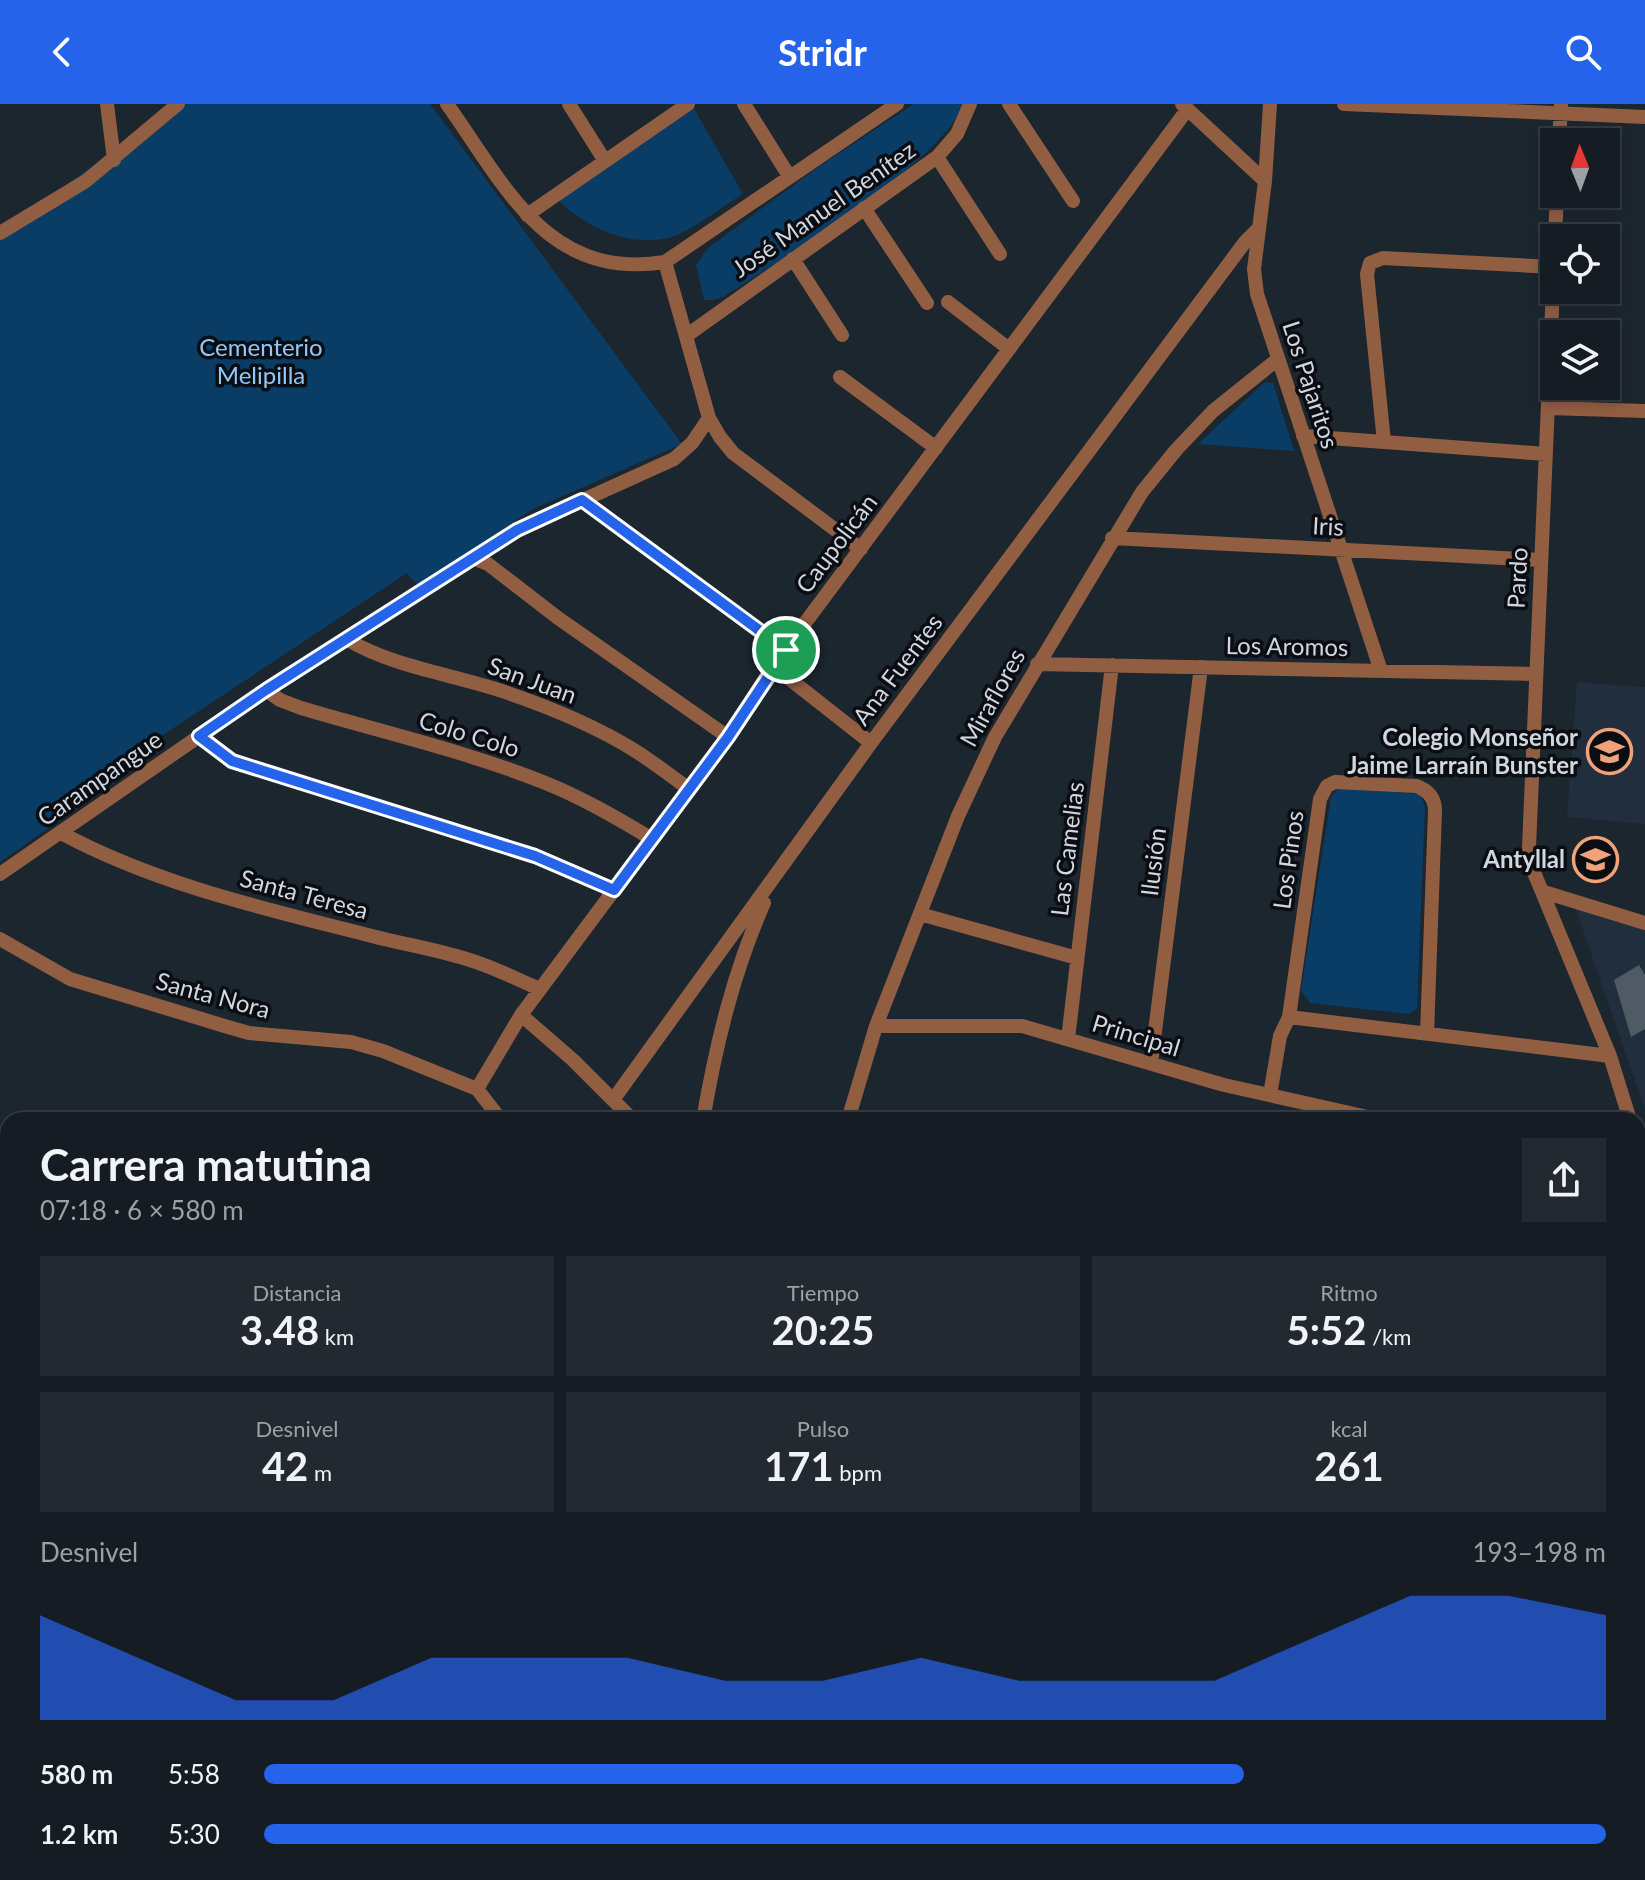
<!DOCTYPE html>
<html lang="es">
<head>
<meta charset="utf-8">
<style>
	body { margin:0; font-family:Lato,sans-serif; background:#222930; color:#f1f3f6; height:100vh; display:flex; flex-direction:column; font-size:30px; white-space:nowrap }
	* { box-sizing:border-box; margin:0 }
	p { font-size:26px; color:#9da1a6 }
	.icon { flex:none; width:44px; height:44px; fill:none; stroke:currentColor; stroke-width:2; stroke-linecap:round; stroke-linejoin:round }
	.map { position:relative; flex:1; overflow:hidden }
	.sheet { position:absolute; left:0px; top:1008px; width:1646px; height:768px; display:flex; flex-direction:column; background:#151c23; border-radius:24px 24px 0 0; box-shadow:0 4px 12px #0003,0 0 0 2px #343a41 }
	.sheet>* { flex:none }
	.needle { width:52px; rotate:359deg }
	.fabs { position:absolute; left:1540px; top:24px; display:grid; gap:16px }
	.fabs a { display:grid; place-items:center; width:80px; height:80px; border-radius:0px; background:#151c23; box-shadow:0 4px 12px #0003,0 0 0 2px #343a41; font-size:40px }
	.pin { position:absolute; display:grid; place-items:center; width:68px; height:68px; color:#fff; margin:-34px; border:4px solid #fff; border-radius:50%; box-shadow:0 2px 8px #0007 }
	.round { display:grid; place-items:center; flex:none; width:84px; height:84px; border-radius:0px; background:#222930 }
	.headline { display:flex; align-items:center; justify-content:space-between; height:136px; padding:0 40px }
	h1 { font-size:44px; font-weight:700; line-height:60px }
	.metrics { display:grid; grid-template-columns:repeat(3,1fr); gap:12px; height:136px; padding:8px 40px }
	.metrics div { display:grid; align-content:center; border-radius:0px; background:#222930; text-align:center }
	.metrics b { font-size:40px; font-weight:700 }
	.metrics small { font-size:22px; font-weight:400 }
	.metrics p { font-size:22px }
	.chart { height:224px; padding:16px 40px }
	.chart p { display:flex; justify-content:space-between }
	.chart svg { width:100%; height:144px; margin-top:8px; fill:#2563eb; opacity:.7 }
	ul { padding:0 40px; list-style:none; font-size:26px }
	li { display:grid; grid-template-columns:128px 96px 1fr; align-items:center; height:60px }
	li i { height:20px; border-radius:10px; background:#2563eb }
	header { display:flex; justify-content:space-between; align-items:center; height:104px; padding:0 40px; background:#2563eb; color:#fff; font-size:36px; font-weight:700 }
	.map>svg:first-child { display:block }
	.built { fill:#202e3d }
	.green { fill:#093d66 }
	.building { fill:#4f5a65 }
	.lines { fill:none; stroke-linecap:round; stroke-linejoin:round }
	.minor { stroke:#925e42; stroke-width:14 }
	.route-casing { stroke:#fff; stroke-width:16 }
	.route { stroke:#2563eb; stroke-width:10 }
	.labels { text-anchor:middle; stroke-width:7; stroke-linejoin:round; paint-order:stroke }
	.street-label { font-size:24px; fill:#d1d7de; stroke:#0a0e13 }
	.park-label { font-size:24px; fill:#93c6f8; stroke:#0a0e13 }
	.poi-label { font-size:24px; font-weight:bold; fill:#d1d7de; stroke:#0a0e13; text-anchor:end }
</style>
</head>
<body>
<header><svg class="icon" aria-label="back" viewBox="0 0 24 24"><path d="M15 5l-7 7 7 7"/></svg>Stridr<svg class="icon" aria-label="search" viewBox="0 0 24 24"><circle cx="10" cy="10" r="6"/><path d="M15 15l6 6"/></svg></header>
<div class="map">
<svg width="1645" height="1776" viewBox="0 0 1645 1776">
	<rect width="100%" height="100%" fill="#1c262f"/>
	<path class="built" d="M1577 578 1645 583V720L1567 713Z
		M1575 803 1645 826V1005L1626 951Z"/>
	<path class="green" d="M178 0H430L682 340 533 405 418 482 407 469 157 635 162 645 0 758V129Z
		M914 0H962C950 53 775 159 725 192L714 196H704L696 161 708 144 821 61Z
		M693 3 743 90C724 101 688 130 668 134 626 144 583 121 555 93Z
		M1265 278 1273 279 1294 347 1198 340Z
		M1339 684 1420 690 1425 702 1417 904 1409 910 1310 899 1301 886 1331 693Z
		M8 1344V1768H368L356 1776H0V1345Z"/>
	<path class="building" d="M1639 861 1645 871V925L1631 933 1614 876Z"/>
	<g class="lines">
		<path class="minor" d="M107 0 114 56
			M447 0C505 81 547 177 665 158L897 0
			M569 0 605 57
			M744 0 789 72
			M1009 0 1073 97
			M1182 0 1265 77
			M1270 0 1265 77 1254 165 1257 190 1381 567
			M1344 0 1645 13
			M1559 38 1561 0
			M937 53 1000 150
			M864 104 927 199
			M527 111 688 0
			M0 129 86 77 178 0
			M1555 134 1557 90
			M793 155 842 231
			M665 158 709 314 720 333 733 349 861 445
			M1554 159 1529 743 1533 766 1610 952 1630 1016
			M948 198 1009 245
			M686 232 937 53 957 30 970 0
			M840 273 936 344
			M1548 304 1645 307
			M1303 332 1546 350
			M1384 338 1367 170 1370 159 1383 154 1554 163
			M582 396 786 546
			M1112 434 1541 456
			M473 454 488 460 558 514 728 633
			M348 536C396 564 453 570 505 588 549 603 594 621 634 646 653 658 671 672 689 685
			M1037 560 1536 570
			M773 562 871 639
			M266 586 280 596 301 604C382 628 465 647 543 678 581 693 617 714 652 735
			M199 632 232 657 535 752 614 786
			M61 729C158 781 266 805 372 832 410 842 448 847 484 861 503 868 521 877 540 885
			M0 770 266 586 517 426 674 355 692 339 709 314
			M1544 788 1645 819
			M920 810 1077 854
			M0 835 70 875 228 923 249 929 351 938 383 947 477 985 501 1016
			M521 911 573 956 633 1016
			M1289 913 1610 952
			M876 922H1022L1224 981 1381 1016
			M1068 935 1112 561
			M1151 959 1201 563
			M477 985 521 911 728 633 773 562 1187 6
			M1270 991 1280 932 1289 913 1320 695 1327 682 1335 678 1416 682C1428 686 1435 694 1435 707L1427 930
			M613 996 871 639 1245 138 1258 125
			M703 1016C716 941 733 869 764 799
			M848 1016 876 922 958 712 995 633 1142 388 1176 346 1213 307 1278 255
			M1638 1041 1645 1063
			M1638 1078 1645 1079
			M1638 1144 1645 1145
			M1638 1281 1645 1283
			M0 1317 8 1332
			M1638 1384 1639 1388
			M1638 1711 1645 1707
			M718 1768 723 1776
			M1227 1768 1264 1776
			M1397 1776 1464 1768"/>
	</g>
	<g class="lines">
		<defs>
			<path id="route" d="M582 396 786 546 728 633 614 786 535 752 232 657 199 632 266 586 517 426Z"/>
		</defs>
		<use href="#route" class="route-casing"/>
		<use href="#route" class="route"/>
	</g>
	<defs>
		<symbol id="school-ring" viewBox="-11 -11 22 22"><circle r="9.5" fill="#0a0e13" stroke="#f0a279" stroke-width="1.5"/><path d="M0-5L7-2L0 1L-7-2ZM-4 1L0 2.5L4 1V4Q0 6-4 4Z" fill="#f0a279"/></symbol>
	</defs>
	<g fill-rule="evenodd">
		<use href="#school-ring" x="1584" y="622" width="51" height="51"/>
		<use href="#school-ring" x="1570" y="730" width="51" height="51"/>
	</g>
	<g class="labels">
		<g class="street-label">
			<text transform="translate(824 106) rotate(-35)" y="8">José Manuel Benítez</text>
			<text transform="translate(1310 281) rotate(72)" y="8">Los Pajaritos</text>
			<text transform="translate(1328 423) rotate(3)" y="8">Iris</text>
			<text transform="translate(837 440) rotate(-53)" y="8">Caupolicán</text>
			<text transform="translate(1518 474) rotate(-87)" y="8">Pardo</text>
			<text transform="translate(1287 543) rotate(1)" y="8">Los Aromos</text>
			<text transform="translate(898 566) rotate(-53)" y="8">Ana Fuentes</text>
			<text transform="translate(532 577) rotate(20)" y="8">San Juan</text>
			<text transform="translate(993 594) rotate(-61)" y="8">Miraflores</text>
			<text transform="translate(469 631) rotate(17)" y="8">Colo Colo</text>
			<text transform="translate(100 675) rotate(-35)" y="8">Carampangue</text>
			<text transform="translate(1068 745) rotate(-83)" y="8">Las Camelias</text>
			<text transform="translate(1289 756) rotate(-82)" y="8">Los Pinos</text>
			<text transform="translate(1154 758) rotate(-83)" y="8">Ilusión</text>
			<text transform="translate(304 791) rotate(15)" y="8">Santa Teresa</text>
			<text transform="translate(213 892) rotate(15)" y="8">Santa Nora</text>
			<text transform="translate(1136 932) rotate(17)" y="8">Principal</text>
		</g>
		<g class="park-label">
			<text x="261" y="252">Cementerio<tspan x="261" dy="28">Melipilla</tspan></text>
		</g>
		<g class="poi-label">
			<text x="1578" y="642">Colegio Monseñor<tspan x="1578" dy="28">Jaime Larraín Bunster</tspan></text>
			<text x="1565" y="764">Antyllal</text>
		</g>
	</g>
</svg>
<div class="fabs">
<a><svg class="needle" viewBox="-14 -14 28 28"><path d="M0-13l5 13h-10z" fill="#e53935"/><path d="M0 13l5-13h-10z" fill="#9da1a6"/></svg></a>
<a><svg class="icon" aria-label="locate" viewBox="0 0 24 24"><circle cx="12" cy="12" r="6"/><path d="M12 2v4M12 18v4M2 12h4M18 12h4"/></svg></a>
<a><svg class="icon" aria-label="layers" viewBox="0 0 24 24"><path d="M12 4l9 5-9 5-9-5zM3 14l9 5 9-5"/></svg></a>
</div>
<div class="pin" style="left:786px;top:546px;background:#1e9e55"><svg class="icon" aria-label="arrive" viewBox="0 0 24 24"><path d="M6 21V4h12l-3 4 3 4H6"/></svg></div>
<section class="sheet">
<div class="headline"><div><h1>Carrera matutina</h1><p>07:18 · 6 × 580 m</p></div><a class="round"><svg class="icon" aria-label="share" viewBox="0 0 24 24"><path d="M12 15V3M7 8l5-5 5 5M5 13v7h14v-7"/></svg></a></div>
<div class="metrics">
<div><p>Distancia</p><b>3.48<small> km</small></b></div>
<div><p>Tiempo</p><b>20:25</b></div>
<div><p>Ritmo</p><b>5:52<small> /km</small></b></div>
</div>
<div class="metrics">
<div><p>Desnivel</p><b>42<small> m</small></b></div>
<div><p>Pulso</p><b>171<small> bpm</small></b></div>
<div><p>kcal</p><b>261</b></div>
</div>
<div class="chart"><p><span>Desnivel</span>193–198 m</p>
<svg viewBox="0 0 160 44" preserveAspectRatio="none"><path d="M0 44V12L10 25L20 38L30 38L40 25L50 25L60 25L70 32L80 32L90 25L100 32L110 32L120 32L130 19L140 6L150 6L160 12V44z"/></svg>
</div>
<ul>
<li><b>580 m</b>5:58<i style="width:73%"></i></li>
<li><b>1.2 km</b>5:30<i style="width:100%"></i></li>
</ul>
</section>
</div>
</body>
</html>
